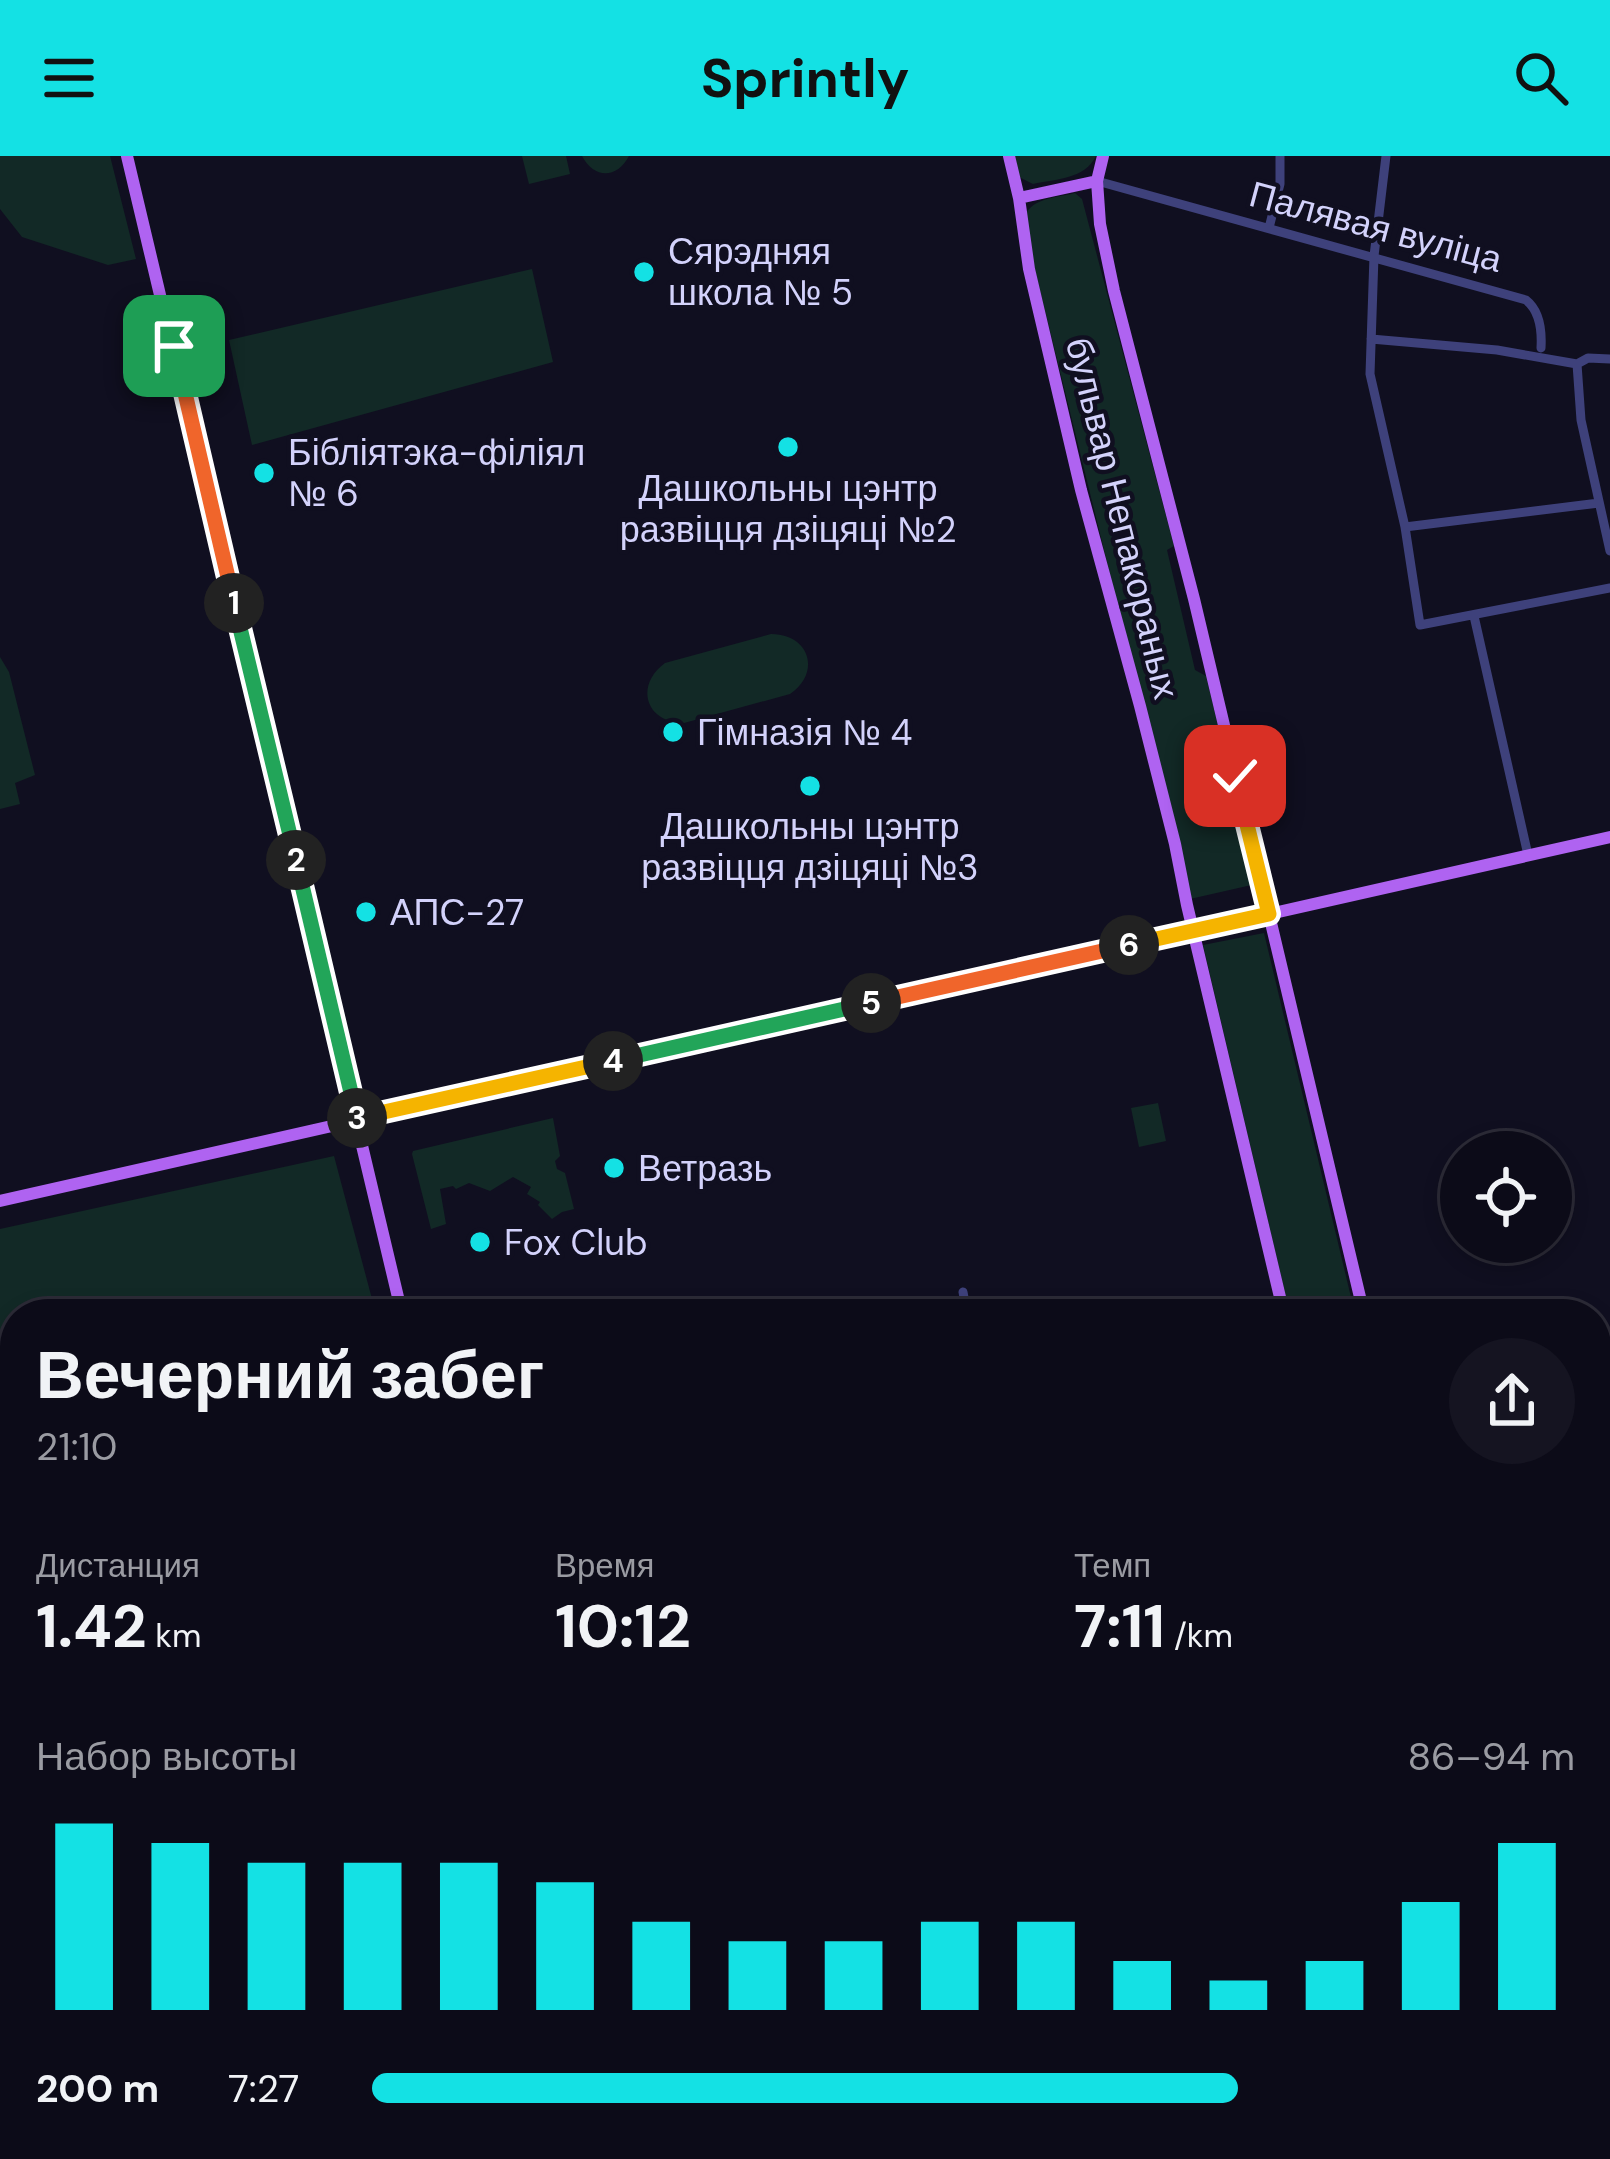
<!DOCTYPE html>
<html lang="ru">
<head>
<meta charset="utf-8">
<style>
	body { margin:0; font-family:"DM Sans",sans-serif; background:#151421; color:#f1f3f6; height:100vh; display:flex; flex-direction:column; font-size:45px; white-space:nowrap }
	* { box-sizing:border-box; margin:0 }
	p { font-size:39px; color:#9a9ba2 }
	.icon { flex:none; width:66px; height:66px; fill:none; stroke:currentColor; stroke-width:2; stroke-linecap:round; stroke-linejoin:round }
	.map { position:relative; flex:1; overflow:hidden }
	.drawer { position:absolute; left:0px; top:1143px; width:1611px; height:861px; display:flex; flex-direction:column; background:#0c0b18; border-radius:48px 48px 0 0; box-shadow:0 6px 18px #0003,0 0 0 3px #2c2b37 }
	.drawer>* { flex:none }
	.tools { position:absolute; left:1440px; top:975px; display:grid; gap:24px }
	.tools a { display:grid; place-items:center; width:132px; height:132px; border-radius:50%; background:#0c0b18; box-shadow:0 6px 18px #0003,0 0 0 3px #2c2b37; font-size:60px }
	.pin { position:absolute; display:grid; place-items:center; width:102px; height:102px; color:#fff; margin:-51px; border-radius:24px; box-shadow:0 6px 18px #0006 }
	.km { position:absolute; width:60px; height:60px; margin:-30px; border-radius:50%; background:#222; color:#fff; font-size:33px; line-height:60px; text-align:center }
	.round { display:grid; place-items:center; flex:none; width:126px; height:126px; border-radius:63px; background:#151421 }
	.headline { display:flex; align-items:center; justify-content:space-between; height:204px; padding:0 36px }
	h1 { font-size:66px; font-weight:700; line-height:90px }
	.figures { display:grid; grid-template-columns:repeat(3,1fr); gap:18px; height:204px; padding:12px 36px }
	.figures div { display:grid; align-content:center }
	.figures b { font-size:60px; font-weight:700 }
	.figures small { font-size:33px; font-weight:400 }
	.figures p { font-size:33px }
	.chart { height:336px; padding:24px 36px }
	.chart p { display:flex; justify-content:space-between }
	.chart svg { width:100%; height:216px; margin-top:12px; stroke:#14e1e4; stroke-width:6 }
	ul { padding:0 36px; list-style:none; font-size:39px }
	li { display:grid; grid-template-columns:192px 144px 1fr; align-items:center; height:90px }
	li i { height:30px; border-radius:15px; background:#14e1e4 }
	header { display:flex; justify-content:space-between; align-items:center; height:156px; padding:0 36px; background:#14e1e4; color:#111; font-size:54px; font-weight:700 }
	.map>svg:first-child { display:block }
	.green { fill:#122926 }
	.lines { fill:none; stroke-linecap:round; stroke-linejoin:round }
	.minor { stroke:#3e417b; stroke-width:9 }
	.major { stroke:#af63f1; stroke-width:12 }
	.split-1-casing { stroke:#fff; stroke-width:24 }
	.split-2-casing { stroke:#fff; stroke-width:24 }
	.split-3-casing { stroke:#fff; stroke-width:24 }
	.split-4-casing { stroke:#fff; stroke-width:24 }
	.split-5-casing { stroke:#fff; stroke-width:24 }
	.split-6-casing { stroke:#fff; stroke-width:24 }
	.split-7-casing { stroke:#fff; stroke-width:24 }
	.split-1 { stroke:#f0652b; stroke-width:15 }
	.split-2 { stroke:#22a559; stroke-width:15 }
	.split-3 { stroke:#22a559; stroke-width:15 }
	.split-4 { stroke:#f5b400; stroke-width:15 }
	.split-5 { stroke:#22a559; stroke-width:15 }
	.split-6 { stroke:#f0652b; stroke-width:15 }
	.split-7 { stroke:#f5b400; stroke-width:15 }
	.poi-dot { fill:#14e1e4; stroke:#100f20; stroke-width:4.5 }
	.labels { text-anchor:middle; stroke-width:9; stroke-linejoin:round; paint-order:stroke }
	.street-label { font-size:36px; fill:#d3d2fb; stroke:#100f20 }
	.poi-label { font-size:36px; fill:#d3d2fb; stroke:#100f20; text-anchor:start }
</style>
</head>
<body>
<header><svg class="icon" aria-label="menu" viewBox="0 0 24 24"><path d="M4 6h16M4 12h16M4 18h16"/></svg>Sprintly<svg class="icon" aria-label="search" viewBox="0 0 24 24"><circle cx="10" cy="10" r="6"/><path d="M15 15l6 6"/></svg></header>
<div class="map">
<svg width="1610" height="2003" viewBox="0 0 1610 2003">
	<rect width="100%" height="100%" fill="#100f20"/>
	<path class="green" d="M0 0H110L136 103 108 109 22 81 0 53Z
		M522 0H566L570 18 529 28Z
		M582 0H629C617 23 594 23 582 0Z
		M1015 0H1096C1085 23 1056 23 1033 28L1019 21Z
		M1075 37 1082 43 1174 390 1167 394 1195 514 1206 520 1256 728 1190 743 1023 65C1028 42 1055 42 1075 37Z
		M532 113 553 206 252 289 229 184Z
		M771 478C809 478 822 516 790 538L684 567C646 567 634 530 665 507Z
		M0 501 9 516 35 619 15 627 20 648 0 653Z
		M1264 777 1355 1158H1290L1203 789Z
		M1158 947 1166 985 1139 991 1131 952Z
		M553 962 560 1000 555 1005 557 1013 565 1017 574 1053 562 1056 552 1063 538 1049 540 1046 527 1038 531 1031 513 1021 490 1035 469 1027 456 1033 453 1030 440 1033 446 1068 431 1073 412 998 413 995Z
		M334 1000 376 1158H15V1989H579L582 2003H0V1073Z
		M1610 1526V1578L1596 1581V1530Z
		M1489 1989H1556L1559 2003H1492Z"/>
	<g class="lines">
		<path class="minor" d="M1386 0 1374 100 1370 218 1405 371 1420 469 1610 432
			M1097 25 1526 144C1540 155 1542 175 1541 192
			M1269 72 1280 28V0
			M1371 183 1497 194 1577 208 1588 202 1610 203
			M1577 208 1581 264 1610 395
			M1405 371 1599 347
			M1474 460 1528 699
			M963 1136 967 1158
			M1167 1989 1170 2003"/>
		<path class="major" d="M127 0 402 1158
			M1009 0 1019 42 1029 113 1081 334 1140 550 1175 688 1187 749 1284 1158
			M1103 0 1097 25 1100 68 1114 135 1194 443 1364 1158
			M1019 42 1097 25
			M0 1045 1610 681
			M600 1989 603 2003
			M1481 1989 1484 2003
			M1561 1989 1565 2003"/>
	</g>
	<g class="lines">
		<defs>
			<path id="split-1" d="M174 190 234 447"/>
			<path id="split-2" d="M234 447 296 704"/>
			<path id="split-3" d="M296 704 357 962"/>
			<path id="split-4" d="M357 962 613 905"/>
			<path id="split-5" d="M613 905 871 847"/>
			<path id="split-6" d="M871 847 1129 789"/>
			<path id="split-7" d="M1129 789 1269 758 1235 620"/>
		</defs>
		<use href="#split-1" class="split-1-casing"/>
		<use href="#split-2" class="split-2-casing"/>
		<use href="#split-3" class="split-3-casing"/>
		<use href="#split-4" class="split-4-casing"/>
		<use href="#split-5" class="split-5-casing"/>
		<use href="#split-6" class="split-6-casing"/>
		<use href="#split-7" class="split-7-casing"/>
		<use href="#split-1" class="split-1"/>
		<use href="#split-2" class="split-2"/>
		<use href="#split-3" class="split-3"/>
		<use href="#split-4" class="split-4"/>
		<use href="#split-5" class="split-5"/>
		<use href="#split-6" class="split-6"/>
		<use href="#split-7" class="split-7"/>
	</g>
	<g class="poi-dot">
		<circle cx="644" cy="116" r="12"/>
		<circle cx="788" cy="291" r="12"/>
		<circle cx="264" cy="317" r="12"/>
		<circle cx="673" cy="576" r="12"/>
		<circle cx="810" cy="630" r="12"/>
		<circle cx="366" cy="756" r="12"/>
		<circle cx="614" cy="1012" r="12"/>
		<circle cx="480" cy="1086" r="12"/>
	</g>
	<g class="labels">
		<g class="street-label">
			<text transform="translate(1376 70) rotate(15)" y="13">Палявая вуліца</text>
			<text transform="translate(1123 362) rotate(76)" y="13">бульвар Непакораных</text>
		</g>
		<g class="poi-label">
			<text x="668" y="108">Сярэдняя<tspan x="668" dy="41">школа № 5</tspan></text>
			<text x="288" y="309">Бібліятэка-філіял<tspan x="288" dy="41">№ 6</tspan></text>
			<text x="788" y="345" text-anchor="middle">Дашкольны цэнтр<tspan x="788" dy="41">развіцця дзіцяці №2</tspan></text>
			<text x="697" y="589">Гімназія № 4</text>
			<text x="810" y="683" text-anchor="middle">Дашкольны цэнтр<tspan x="810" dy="41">развіцця дзіцяці №3</tspan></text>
			<text x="390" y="769">АПС-27</text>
			<text x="638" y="1025">Ветразь</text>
			<text x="504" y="1099">Fox Club</text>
		</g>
	</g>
</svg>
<div class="tools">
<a><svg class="icon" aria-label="locate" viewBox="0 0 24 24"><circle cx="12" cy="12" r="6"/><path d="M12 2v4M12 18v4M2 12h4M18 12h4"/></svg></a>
</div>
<div class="pin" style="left:174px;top:190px;background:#1e9e55"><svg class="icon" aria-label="arrive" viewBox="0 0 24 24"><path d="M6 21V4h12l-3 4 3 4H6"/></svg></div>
<div class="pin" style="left:1235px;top:620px;background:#d93025"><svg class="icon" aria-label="check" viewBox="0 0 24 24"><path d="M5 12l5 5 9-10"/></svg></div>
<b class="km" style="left:234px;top:447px">1</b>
<b class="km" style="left:296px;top:704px">2</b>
<b class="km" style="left:357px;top:962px">3</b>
<b class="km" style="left:613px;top:905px">4</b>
<b class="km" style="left:871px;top:847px">5</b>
<b class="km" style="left:1129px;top:789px">6</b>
<section class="drawer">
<div class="headline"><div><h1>Вечерний забег</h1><p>21:10</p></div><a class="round"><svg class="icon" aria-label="share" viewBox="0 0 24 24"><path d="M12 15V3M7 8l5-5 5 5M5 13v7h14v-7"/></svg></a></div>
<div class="figures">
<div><p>Дистанция</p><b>1.42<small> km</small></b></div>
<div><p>Время</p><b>10:12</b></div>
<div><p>Темп</p><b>7:11<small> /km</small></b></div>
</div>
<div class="chart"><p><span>Набор высоты</span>86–94 m</p>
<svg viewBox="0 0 160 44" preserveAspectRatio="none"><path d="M5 44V6M15 44V10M25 44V14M35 44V14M45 44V14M55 44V18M65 44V26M75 44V30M85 44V30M95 44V26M105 44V26M115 44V34M125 44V38M135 44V34M145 44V22M155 44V10"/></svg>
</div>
<ul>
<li><b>200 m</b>7:27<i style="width:72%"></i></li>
</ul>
</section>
</div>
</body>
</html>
